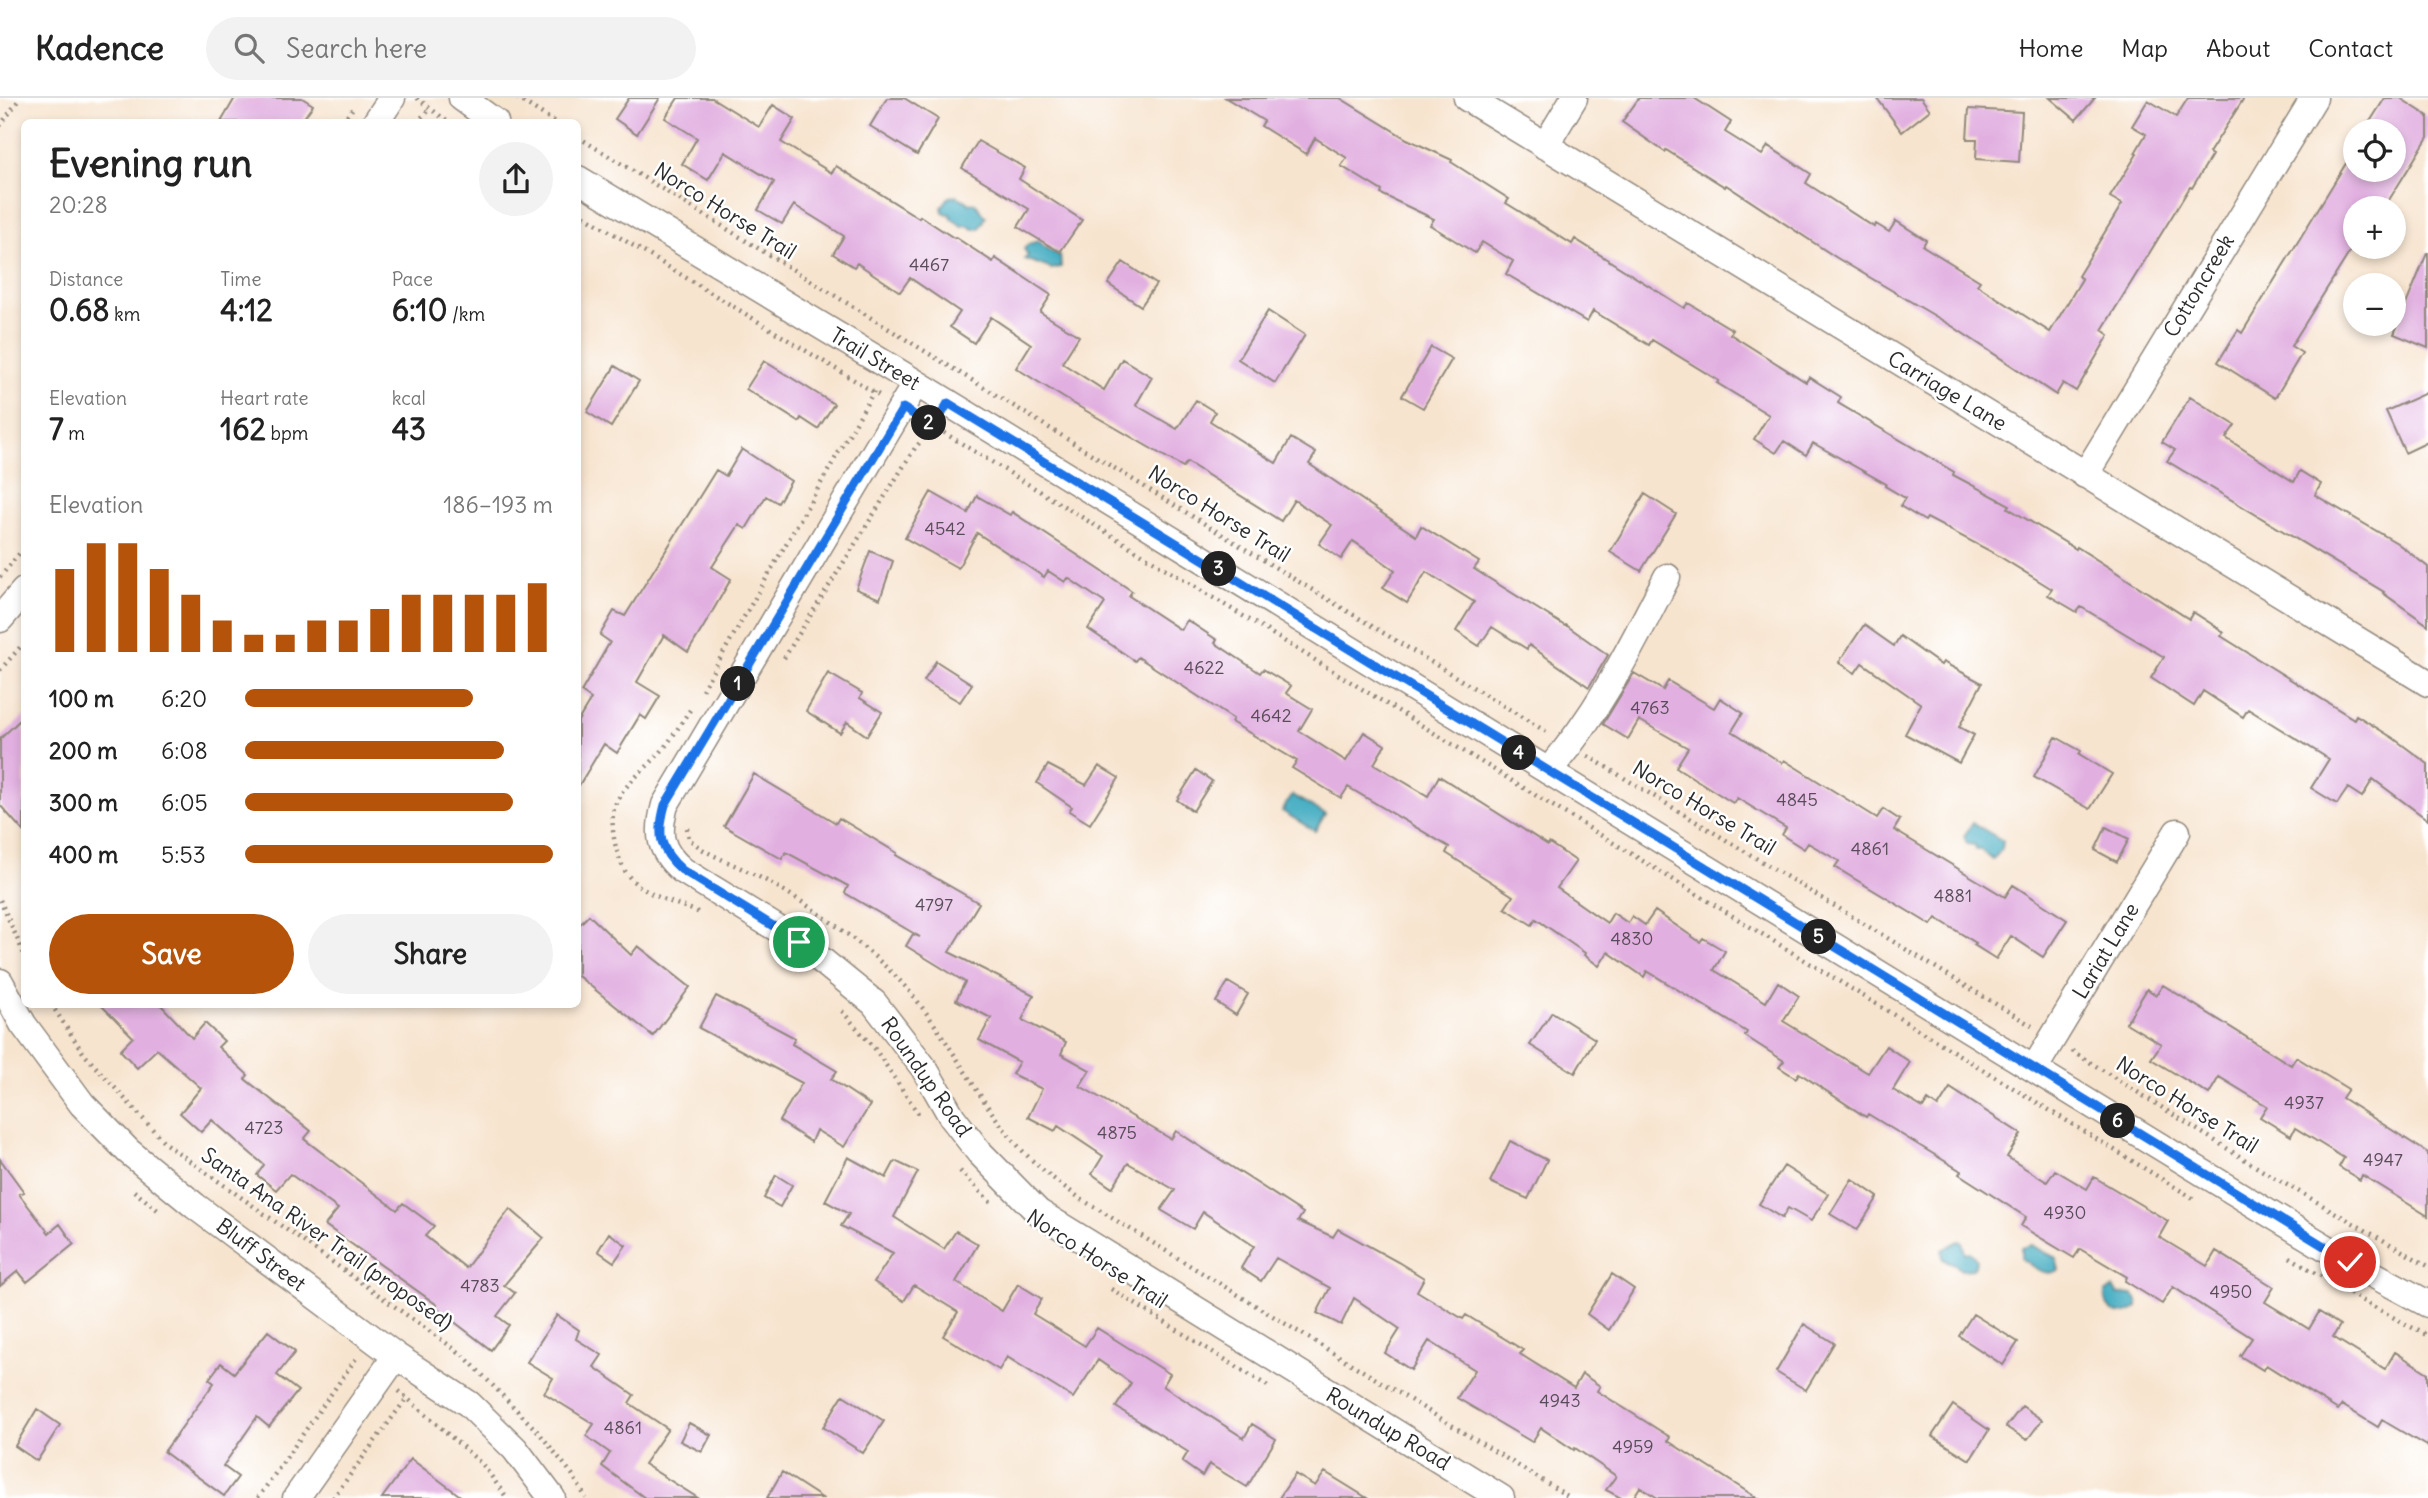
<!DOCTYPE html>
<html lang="en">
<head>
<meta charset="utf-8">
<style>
	body { margin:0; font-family:Delius,sans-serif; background:#f2f2f2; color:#222; height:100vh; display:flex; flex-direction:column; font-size:26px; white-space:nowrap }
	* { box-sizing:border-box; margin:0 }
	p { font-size:23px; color:#767676 }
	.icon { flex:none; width:38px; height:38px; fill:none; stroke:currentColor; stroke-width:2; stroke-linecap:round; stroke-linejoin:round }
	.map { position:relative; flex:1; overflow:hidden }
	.details { position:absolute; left:21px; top:21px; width:560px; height:889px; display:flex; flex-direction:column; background:#fff; border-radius:10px; box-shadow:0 4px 10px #0003 }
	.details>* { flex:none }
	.tools { position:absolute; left:2343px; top:21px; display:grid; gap:14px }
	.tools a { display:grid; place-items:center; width:63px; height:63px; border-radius:50%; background:#fff; box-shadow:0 4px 10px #0003; font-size:35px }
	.pin { position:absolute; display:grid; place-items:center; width:60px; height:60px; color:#fff; margin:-30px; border:4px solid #fff; border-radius:50%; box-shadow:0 2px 7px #0007 }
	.km { position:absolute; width:35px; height:35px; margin:-18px; border-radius:50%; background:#222; color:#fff; font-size:19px; line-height:35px; text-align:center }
	.round { display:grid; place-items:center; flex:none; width:74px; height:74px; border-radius:37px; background:#f2f2f2 }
	.summary { display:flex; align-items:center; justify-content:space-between; height:119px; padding:0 28px }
	h1 { font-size:38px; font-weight:700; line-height:52px }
	.figures { display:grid; grid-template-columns:repeat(3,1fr); gap:10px; height:119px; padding:7px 28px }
	.figures div { display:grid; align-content:center }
	.figures b { font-size:30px; font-weight:700 }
	.figures small { font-size:19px; font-weight:400 }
	.figures p { font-size:19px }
	.chart { height:196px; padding:14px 28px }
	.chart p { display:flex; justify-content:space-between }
	.chart svg { width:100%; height:126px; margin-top:7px; stroke:#b45309; stroke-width:6 }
	.primary-button { display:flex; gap:14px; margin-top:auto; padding:14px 28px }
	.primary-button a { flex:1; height:80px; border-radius:42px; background:#b45309; color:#fff; font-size:28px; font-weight:700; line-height:80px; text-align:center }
	.primary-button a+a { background:#f2f2f2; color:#222 }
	ul { padding:0 28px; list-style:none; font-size:23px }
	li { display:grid; grid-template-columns:112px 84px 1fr; align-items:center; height:52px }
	li i { height:18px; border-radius:9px; background:#b45309 }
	header { display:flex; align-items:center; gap:42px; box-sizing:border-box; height:98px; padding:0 35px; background:#fff; border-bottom:2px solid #e0e0e0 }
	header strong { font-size:33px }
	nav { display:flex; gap:38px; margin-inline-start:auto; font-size:24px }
	.search { width:490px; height:63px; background:#f2f2f2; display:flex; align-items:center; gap:18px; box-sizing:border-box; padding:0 24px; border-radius:38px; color:#767676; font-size:26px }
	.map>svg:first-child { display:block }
	.water { fill:#42acc1; stroke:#366c76; stroke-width:2 }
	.building { fill:#e1afe0 }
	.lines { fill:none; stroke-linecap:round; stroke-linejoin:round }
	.minor-casing { stroke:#91887d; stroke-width:29 }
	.path { stroke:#91887d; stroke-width:4.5; stroke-dasharray:2 5; stroke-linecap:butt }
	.minor { stroke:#fff; stroke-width:26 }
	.route-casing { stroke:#fff; stroke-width:14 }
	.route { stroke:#1a73e8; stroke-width:9 }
	.labels { text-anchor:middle; stroke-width:5; stroke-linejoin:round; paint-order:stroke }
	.number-label { font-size:18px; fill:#584c58 }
	.street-label { font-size:21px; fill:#2b2b2b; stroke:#fff }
</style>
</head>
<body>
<header>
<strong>Kadence</strong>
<div class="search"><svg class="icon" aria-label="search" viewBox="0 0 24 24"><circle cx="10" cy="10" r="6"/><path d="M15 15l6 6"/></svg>Search here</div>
<nav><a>Home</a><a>Map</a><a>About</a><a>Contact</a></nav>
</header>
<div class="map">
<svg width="2428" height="1400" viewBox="0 0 2428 1400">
	<rect width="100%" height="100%" fill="#fff"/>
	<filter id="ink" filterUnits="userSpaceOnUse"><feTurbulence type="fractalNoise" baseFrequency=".0143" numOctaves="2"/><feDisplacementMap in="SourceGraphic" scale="14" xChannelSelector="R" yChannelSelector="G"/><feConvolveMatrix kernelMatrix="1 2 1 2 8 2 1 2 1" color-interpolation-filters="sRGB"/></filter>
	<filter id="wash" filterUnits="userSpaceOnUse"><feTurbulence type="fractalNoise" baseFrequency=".00686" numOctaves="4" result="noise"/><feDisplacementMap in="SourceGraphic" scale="28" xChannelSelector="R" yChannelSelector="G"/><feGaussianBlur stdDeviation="1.57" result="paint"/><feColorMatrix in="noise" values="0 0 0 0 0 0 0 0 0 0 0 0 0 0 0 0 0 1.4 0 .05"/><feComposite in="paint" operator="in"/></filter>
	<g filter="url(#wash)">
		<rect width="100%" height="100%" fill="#f7e4cf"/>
		<path class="water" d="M956 98 967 103 969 106 975 105 986 119 979 131H973L967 127 962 128 952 121 951 117 943 114 942 109 949 99Z
			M1038 143 1049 152 1060 157 1061 169 1052 171 1025 161 1028 157 1024 151 1028 146Z
			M1292 697 1325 716 1315 733 1282 713Z
			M1973 725 2003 743 2002 750 1993 762 1981 752H1976L1975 747 1967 746 1964 738Z
			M1959 1143 1962 1144 1965 1155 1970 1154C1976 1160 1978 1163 1973 1171L1961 1172 1955 1166 1943 1161 1942 1152Z
			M2031 1147 2056 1160 2059 1172C2046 1180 2033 1169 2021 1160V1150Z
			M2113 1190 2118 1196 2133 1197 2138 1204V1209C2123 1221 2105 1216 2105 1195Z"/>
		<g id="blocks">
			<path class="building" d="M235 0H302L313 7 301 24H221Z
				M629 0H660L637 36 615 21Z
				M678 0H712L759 29 773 7 795 21 781 44 832 75 836 68 919 120 920 118 954 140 955 139 993 164 995 160 1051 197 1040 214 1079 238 1062 265 1104 292 1122 261 1152 279 1136 307 1177 331 1196 302 1215 314 1210 323 1276 365 1291 340 1316 355 1309 366 1416 438 1421 428 1479 464 1474 471 1565 528 1566 527 1608 557 1589 589 1529 547 1527 551 1492 529 1479 548 1456 533 1474 504 1426 474 1407 505 1383 490 1395 472 1353 443 1341 461 1319 446 1332 427 1294 402 1281 423 1187 364 1183 369 1064 300 1016 270 1031 246 991 219 974 245 950 229 960 214 910 180 900 194 857 165 854 169 833 156 844 138 794 107 782 126 758 112 774 84 725 54 708 82 682 66 697 40 665 20Z
				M887 0H904L938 21 917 57 870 28Z
				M1226 0H1340L1407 41 1452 62 1451 64 1509 101 1506 105 1572 146 1575 141 1684 210 1688 205 1733 232 1730 236 1806 284 1809 279 1841 299 1838 305 1954 374 1953 377 2010 407 2008 410 2076 451 2077 449 2189 521 2193 514 2224 534 2221 538 2354 621 2356 617 2393 640 2428 666V722L2373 681 2362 699 2348 690 2337 706 2311 690 2329 661 2248 611 2243 619 2203 593 2194 608 2151 580 2164 559 2081 509 2077 514 2048 497 2052 491 1994 455 1927 420 1925 423 1900 408 1905 400 1885 388 1886 386 1813 345 1806 357 1784 343 1776 355 1754 341 1769 317 1717 285 1719 283 1652 242 1649 247 1593 213 1587 224 1506 176 1513 163 1482 144 1475 155 1430 127 1434 121 1381 96 1382 93 1341 68 1347 60 1315 40 1306 56 1261 28 1264 23Z
				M1639 0H1694L1731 24 1725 34 1762 57 1768 48 1811 76 1806 85 1874 129 1876 126 1889 134 1896 123 1926 142 1923 148 1980 183 1977 187 2050 234 2082 181 2078 178 2122 106 2110 99 2137 56 2135 55 2146 36 2132 28 2148 2 2176 19 2188 0H2244L2209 55 2212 57 2192 90 2190 89 2102 232 2109 237 2076 293 2063 285 2056 297 1952 228 1837 160 1726 87 1725 89 1666 52 1665 54 1622 24Z
				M1877 0H1921L1930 12 1902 34Z
				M2050 0H2095L2076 22Z
				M2385 0H2400L2428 18V39L2384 110H2356V144L2291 248 2302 255 2275 300 2218 264 2238 232 2242 235 2356 49V72H2394V33H2364Z
				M1969 11 2022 14 2019 64 1976 61 1977 41H1967Z
				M978 43 1025 70 1019 81 1082 122 1060 154 1018 129 1029 111 962 70Z
				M2427 155H2428V250L2394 236Z
				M1123 164 1156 186 1141 208 1108 186Z
				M1268 213 1305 237 1275 285 1238 261Z
				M1431 249 1452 261 1423 310 1402 298Z
				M764 263 834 306 818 331 801 320 799 324 746 291Z
				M615 268 639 283 611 329 587 314Z
				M2428 294V344L2405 355 2386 313Z
				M2190 299 2235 327 2226 340 2294 384 2300 373 2321 386 2315 397 2397 445 2428 469V527L2383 495 2384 494 2167 363 2175 352 2162 344Z
				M742 351 791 383 778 405 766 398 746 431 739 427 712 469 731 481 704 528 688 554 664 537 637 584 660 598 646 621 640 617 617 655 604 646 578 689V623L591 601 581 594 610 544 600 537 614 513 625 518 716 372 726 378Z
				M931 394 968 415 977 398 1010 417 1012 414 1132 493 1129 498 1181 532 1187 522 1217 542 1215 545 1260 575 1263 571 1291 588 1286 595 1312 611 1299 633 1346 663 1364 634 1385 647 1374 666 1428 698 1439 678 1548 747 1549 745 1576 763 1557 790 1607 825 1613 815 1628 825 1632 818 1645 827 1655 813 1700 844 1703 840 1725 853 1714 872 1766 904 1778 884 1799 898 1783 923 1868 975 1886 948 1910 964 1893 992 1923 1010 1928 1002 1938 1009 1950 990 2021 1036 2007 1059 2047 1084 2055 1072 2087 1091 2094 1079 2168 1123 2159 1139 2207 1168 2216 1153 2274 1189 2265 1204 2309 1231 2319 1214 2340 1227 2333 1239 2385 1271 2395 1254 2428 1275V1349L2382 1322 2378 1329 2342 1307 2338 1312 2266 1267 2263 1272 2240 1258 2252 1240 2173 1189 2162 1206 2125 1183 2127 1179 2080 1151 2074 1160 2021 1128 2026 1119 1959 1076 1961 1073 1868 1016 1866 1019 1799 975 1796 980 1779 969 1784 963 1745 938 1747 934 1647 873 1644 879 1608 854 1599 868 1584 857 1585 855 1536 821 1532 827 1505 810 1513 798 1446 755 1449 749 1348 689 1341 700 1292 670 1297 663 1231 624 1233 621 1138 559 1135 563 1088 531 1105 505 1068 480 1065 484 1048 473 1044 479 977 435 958 470 905 440Z
				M1645 396 1676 416 1641 473 1610 454Z
				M870 453 893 463 880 501 856 491Z
				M1864 527 1894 548 1900 538 1941 567 1943 564 1982 585 1959 629 1974 637 1959 665 1905 636 1921 606 1862 565 1855 575 1839 564Z
				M936 563 972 586 960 604 924 583Z
				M828 575 862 595 860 600 882 614 867 638 847 624 840 635 806 613Z
				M1634 575 1663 592 1668 583 1714 610 1720 600 1743 615 1732 633 1782 665 1784 662 1877 720 1883 711 1900 722 1894 732 2005 799 2013 787 2067 822 2043 859 2011 838 1996 861 1974 847 1976 845 1936 820 1931 827 1835 769 1839 763 1808 745 1804 751 1782 737 1786 730 1737 700 1733 705 1676 669 1688 650 1639 622 1628 641 1603 626Z
				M24 618V734L0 707V641Z
				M2056 639 2081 653 2079 656 2112 676 2090 711 2034 679Z
				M1048 667 1086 687 1099 668 1119 680 1090 726 1069 713 1072 709 1037 685Z
				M1196 672 1212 683 1193 713 1177 702Z
				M754 676 836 725 839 720 897 755 896 757 979 805 949 854 1034 897 1022 922 1066 944 1061 956 1090 972 1080 988 1171 1041 1176 1033 1303 1115 1298 1123 1333 1139 1338 1131 1398 1164 1424 1180 1417 1193 1463 1221 1466 1217 1523 1252 1520 1256 1574 1290 1582 1276 1600 1288 1597 1293 1670 1339 1668 1343 1757 1400H1658L1640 1389 1633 1400H1621L1606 1392 1616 1378 1575 1350 1574 1352 1541 1330 1532 1344 1457 1300 1475 1272 1429 1243 1411 1272 1385 1255 1400 1231 1354 1200 1341 1227 1317 1215 1330 1190 1276 1160 1261 1183 1241 1170 1254 1148 1203 1114 1193 1131 1161 1112 1175 1092 1128 1065 1112 1090 1092 1076 1103 1058 1058 1028 1055 1033 1028 1019 1042 991 1012 976 1019 964 979 942 991 920 956 902 965 884 906 848 913 836 920 839 845 795 848 788 786 754 782 761 724 728Z
				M2106 729 2129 741 2117 764 2095 752Z
				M589 817 631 857 638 848 690 889 653 938 578 878V828Z
				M1228 884 1248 896 1236 917 1216 904Z
				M2163 887 2291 967 2296 959 2348 991 2342 1000 2428 1055V1118L2362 1077 2360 1082 2339 1069 2344 1060 2295 1030 2291 1038 2260 1019 2267 1008 2219 979 2209 996 2151 961 2161 946 2126 925 2147 891 2156 897Z
				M716 898 795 940 792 946 837 973 831 981 870 1007 844 1049 816 1032 811 1044 779 1023 802 985 699 930Z
				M100 906H160L192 940 205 925 224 943 218 949 248 977 245 981 311 1033 304 1041 397 1112 403 1105 434 1128 425 1138 466 1170 510 1111 544 1140 504 1187 515 1195 497 1218 509 1227 491 1252 435 1209 437 1207 325 1127 338 1111 290 1076 276 1092 257 1077 264 1067 212 1022 201 1034 180 1015 201 990 157 951 137 970 120 952 133 939Z
				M1552 914 1595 941 1575 975 1530 947Z
				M1510 1043 1547 1062 1528 1101 1490 1084Z
				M848 1059 886 1080 895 1063 918 1074 894 1119 944 1151 956 1133 978 1146 956 1184 1002 1213 1018 1186 1042 1201 1033 1216 1085 1248 1097 1230 1170 1276 1163 1288 1244 1340 1252 1326 1276 1341 1247 1389 1209 1366 1202 1378 1182 1364 1188 1354 1116 1309 1131 1285 1098 1262 1073 1300 1007 1259 999 1272 943 1238 958 1214 914 1187 904 1203 874 1184 893 1155 841 1128 849 1116 825 1103Z
				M0 1061 24 1094 19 1096 49 1135 60 1126 74 1146 27 1184 18 1173 0 1188Z
				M1784 1068 1828 1096 1811 1123 1788 1110 1782 1120 1759 1106Z
				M776 1077 792 1087 780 1109 764 1100Z
				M1852 1081 1878 1099 1857 1132 1830 1116Z
				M609 1135 626 1147 614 1164 598 1153Z
				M1612 1176 1634 1191 1609 1232 1587 1216Z
				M1973 1216 2018 1244 2003 1267 1959 1238Z
				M557 1217 579 1232 576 1241 602 1257 594 1269 634 1297 629 1305 668 1331 644 1366 698 1400H645L602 1368 610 1355 586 1338 594 1326 544 1295 553 1280 527 1264Z
				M1804 1226 1834 1245 1806 1292 1776 1274Z
				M268 1233 295 1254 277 1277 298 1293 269 1329 257 1319 223 1368 238 1379 224 1398 164 1354 214 1285 209 1281 221 1265 234 1275Z
				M843 1297 884 1323 863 1355 823 1329Z
				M1953 1307 1989 1332 1970 1362 1932 1338Z
				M2022 1308 2042 1322 2027 1342 2006 1329Z
				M37 1311 60 1327 37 1363 15 1348Z
				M689 1325 711 1337 702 1354 680 1343Z
				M411 1361 463 1400H382Z
				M782 1374 822 1400H767Z
				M1325 1374 1367 1400H1279L1295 1376 1315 1388Z"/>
		</g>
	</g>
	<g filter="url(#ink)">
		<use href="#blocks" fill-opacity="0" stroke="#91887d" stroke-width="2"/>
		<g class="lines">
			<defs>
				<path id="minor" d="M462 0 495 24
					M1467 0 2428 585
					M376 24 392 0
					M1545 48 1574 0
					M578 81 916 285 2280 1122 2350 1164 2428 1206
					M916 285 665 707C657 736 659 752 682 772L799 844 874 905 924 970 952 1019 979 1054 1038 1114 1501 1400
					M2085 377 2314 0
					M0 521 24 493
					M1548 673C1599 615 1632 547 1667 479
					M0 884 23 926 82 1006 128 1053 195 1108 396 1258 469 1306 515 1351 552 1400
					M2034 971 2177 734
					M296 1400 396 1258"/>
			</defs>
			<use href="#minor" class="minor-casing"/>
			<path class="path" d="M417 0 448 24
				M517 0 555 24
				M343 24 355 7
				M416 24 431 11
				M0 28 20 0
				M578 39 1268 465 1550 636
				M578 114 882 299
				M920 320 2196 1102
				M0 479 24 450
				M784 560 915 350 935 327
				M0 572 24 545
				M702 592 874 293
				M690 612C680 626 671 643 659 656 645 672 625 685 616 705 607 724 617 768 632 782 649 799 679 806 700 815
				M1588 658 2032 928
				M687 730 689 741 702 751C717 760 733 766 749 774 798 797 866 846 903 886 948 936 975 1000 1020 1050 1038 1070 1059 1085 1081 1101L1571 1400
				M0 802 24 856
				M51 906 84 956 166 1046 463 1257 540 1336 572 1376 586 1400
				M842 913 875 951 920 1018
				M2072 953 2263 1073 2428 1168
				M960 1073 991 1105
				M134 1093 160 1114
				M2290 1159 2348 1195 2428 1238
				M1111 1191 1271 1290
				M399 1293 483 1367 507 1400
				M258 1400 357 1259
				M333 1400 406 1301"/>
			<use href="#minor" class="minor"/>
		</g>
	</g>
	<g class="lines" filter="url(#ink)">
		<defs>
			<path id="route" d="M799 844 682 772C659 752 657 736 665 707L903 310 934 329 948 305 2350 1164"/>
		</defs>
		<use href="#route" class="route-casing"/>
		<use href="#route" class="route"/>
	</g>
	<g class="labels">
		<g class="number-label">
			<text x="929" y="173">4467</text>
			<text x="945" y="437">4542</text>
			<text x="1204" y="576">4622</text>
			<text x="1650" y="616">4763</text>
			<text x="1271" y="624">4642</text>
			<text x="1797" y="708">4845</text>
			<text x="1870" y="757">4861</text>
			<text x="1953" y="804">4881</text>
			<text x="934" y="813">4797</text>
			<text x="1632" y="847">4830</text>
			<text x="2304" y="1011">4937</text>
			<text x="264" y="1036">4723</text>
			<text x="1117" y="1041">4875</text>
			<text x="2383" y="1068">4947</text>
			<text x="2065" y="1121">4930</text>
			<text x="480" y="1194">4783</text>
			<text x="2231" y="1200">4950</text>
			<text x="1560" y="1309">4943</text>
			<text x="623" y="1336">4861</text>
			<text x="1633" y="1355">4959</text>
		</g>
		<g class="street-label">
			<text transform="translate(725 113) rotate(32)" y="7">Norco Horse Trail</text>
			<text transform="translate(2199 188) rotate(-59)" y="7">Cottoncreek</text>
			<text transform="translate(875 261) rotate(31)" y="7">Trail Street</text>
			<text transform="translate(1947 293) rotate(31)" y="7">Carriage Lane</text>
			<text transform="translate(1219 416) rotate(32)" y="7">Norco Horse Trail</text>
			<text transform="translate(1704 710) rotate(31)" y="7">Norco Horse Trail</text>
			<text transform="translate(2106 853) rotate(-59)" y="7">Lariat Lane</text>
			<text transform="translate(926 979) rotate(55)" y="7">Roundup Road</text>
			<text transform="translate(2187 1007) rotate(32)" y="7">Norco Horse Trail</text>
			<text transform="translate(327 1141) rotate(35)" y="7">Santa Ana River Trail (proposed)</text>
			<text transform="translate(261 1157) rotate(37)" y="7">Bluff Street</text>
			<text transform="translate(1097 1161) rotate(33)" y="7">Norco Horse Trail</text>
			<text transform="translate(1388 1331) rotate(31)" y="7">Roundup Road</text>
		</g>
	</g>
</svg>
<div class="tools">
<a><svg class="icon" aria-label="locate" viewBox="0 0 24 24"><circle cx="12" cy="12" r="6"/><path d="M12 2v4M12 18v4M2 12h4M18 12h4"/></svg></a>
<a>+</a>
<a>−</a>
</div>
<div class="pin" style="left:799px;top:844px;background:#1e9e55"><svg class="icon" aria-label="arrive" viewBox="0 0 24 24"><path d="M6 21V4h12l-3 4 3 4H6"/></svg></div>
<div class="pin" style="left:2350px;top:1164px;background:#d93025"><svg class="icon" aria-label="check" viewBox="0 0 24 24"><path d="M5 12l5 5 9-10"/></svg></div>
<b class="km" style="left:738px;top:586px">1</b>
<b class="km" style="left:929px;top:325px">2</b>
<b class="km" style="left:1219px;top:471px">3</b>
<b class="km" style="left:1519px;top:655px">4</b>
<b class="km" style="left:1819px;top:839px">5</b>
<b class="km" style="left:2118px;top:1023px">6</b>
<section class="details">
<div class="summary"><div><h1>Evening run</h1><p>20:28</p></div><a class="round"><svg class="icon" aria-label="share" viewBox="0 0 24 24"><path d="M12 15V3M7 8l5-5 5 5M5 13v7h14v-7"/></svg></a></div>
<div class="figures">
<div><p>Distance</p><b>0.68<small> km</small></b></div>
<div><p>Time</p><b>4:12</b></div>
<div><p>Pace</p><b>6:10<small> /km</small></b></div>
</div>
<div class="figures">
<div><p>Elevation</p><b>7<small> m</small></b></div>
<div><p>Heart rate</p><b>162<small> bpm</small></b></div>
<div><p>kcal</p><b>43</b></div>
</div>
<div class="chart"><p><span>Elevation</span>186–193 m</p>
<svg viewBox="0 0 160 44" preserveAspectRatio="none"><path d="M5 44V15M15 44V6M25 44V6M35 44V15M45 44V24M55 44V33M65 44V38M75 44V38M85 44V33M95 44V33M105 44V29M115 44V24M125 44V24M135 44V24M145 44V24M155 44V20"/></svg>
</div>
<ul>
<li><b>100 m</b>6:20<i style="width:74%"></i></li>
<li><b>200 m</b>6:08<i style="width:84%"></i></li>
<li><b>300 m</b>6:05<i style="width:87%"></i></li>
<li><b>400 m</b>5:53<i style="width:100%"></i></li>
</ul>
<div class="primary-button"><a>Save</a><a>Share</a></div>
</section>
</div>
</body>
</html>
